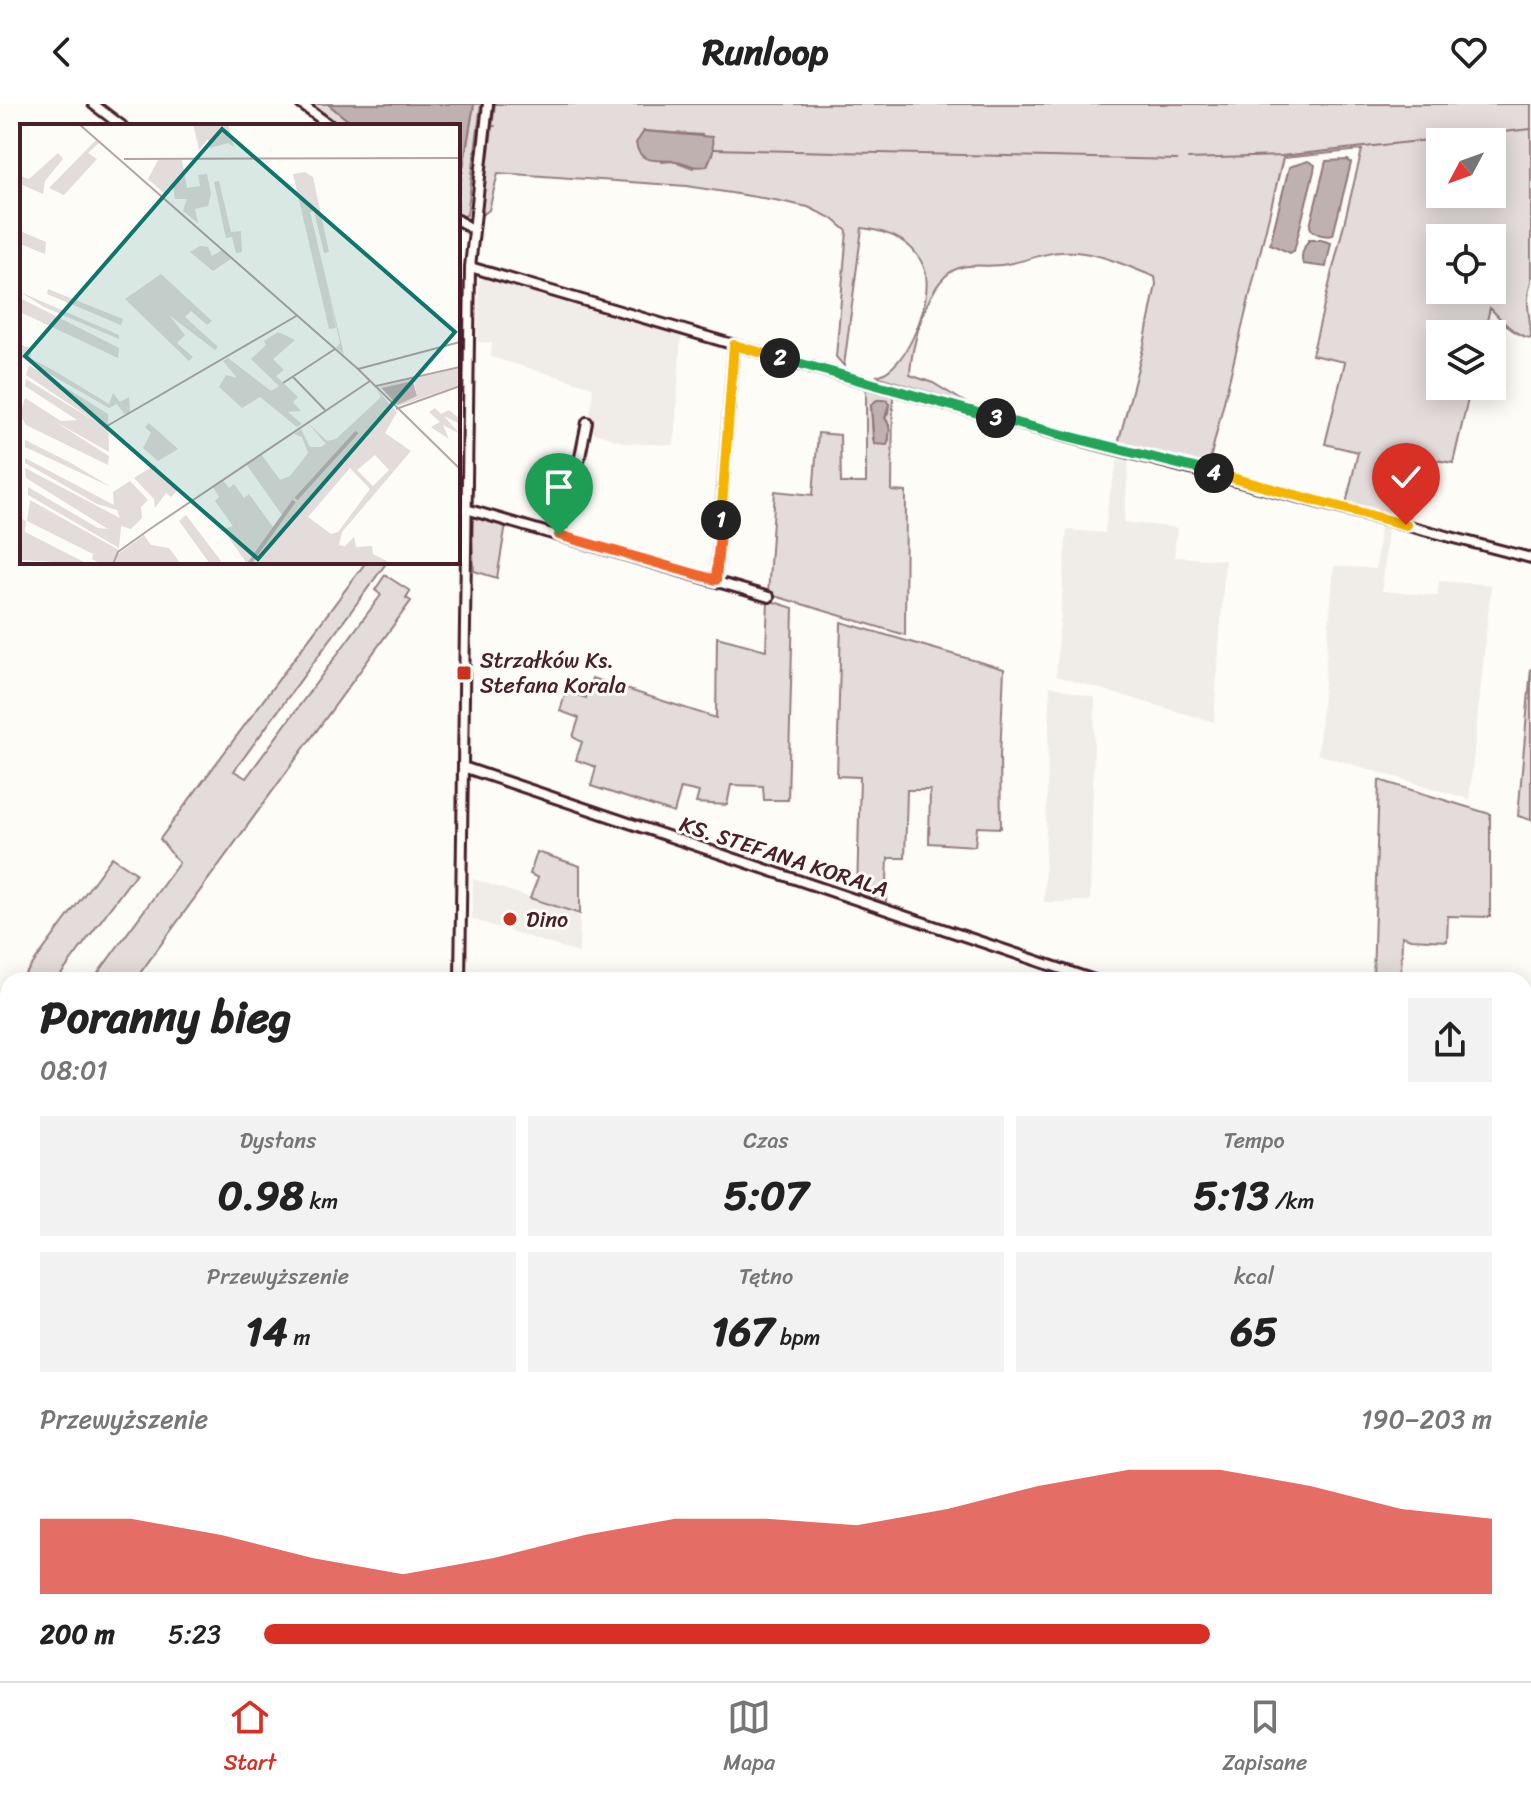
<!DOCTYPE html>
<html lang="pl">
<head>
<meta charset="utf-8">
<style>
	body { margin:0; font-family:Sriracha,sans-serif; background:#f2f2f2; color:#222; height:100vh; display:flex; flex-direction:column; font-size:30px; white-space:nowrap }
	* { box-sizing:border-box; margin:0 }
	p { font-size:26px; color:#767676 }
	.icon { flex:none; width:44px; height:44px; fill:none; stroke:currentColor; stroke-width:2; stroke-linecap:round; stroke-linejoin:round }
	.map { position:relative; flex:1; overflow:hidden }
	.drawer { position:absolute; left:0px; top:868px; width:1532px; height:710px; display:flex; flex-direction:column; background:#fff; border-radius:24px 24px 0 0; box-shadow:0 4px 20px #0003 }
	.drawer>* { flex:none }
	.needle { width:52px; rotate:229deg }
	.tools { position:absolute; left:1426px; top:24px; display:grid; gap:16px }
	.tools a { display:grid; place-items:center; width:80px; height:80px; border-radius:0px; background:#fff; box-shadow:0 4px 20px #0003; font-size:40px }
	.pin { position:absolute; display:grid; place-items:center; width:68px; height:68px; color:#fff; margin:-82px -34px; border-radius:50% 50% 50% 0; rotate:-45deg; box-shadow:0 0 8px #0007 }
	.pin .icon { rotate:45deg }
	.km { position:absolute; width:40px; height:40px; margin:-20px; border-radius:50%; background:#222; color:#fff; font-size:22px; line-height:40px; text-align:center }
	.round { display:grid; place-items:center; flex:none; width:84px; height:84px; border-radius:0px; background:#f2f2f2 }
	.overview { display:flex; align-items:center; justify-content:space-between; height:136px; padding:0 40px }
	h1 { font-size:44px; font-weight:700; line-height:60px }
	.metrics { display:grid; grid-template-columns:repeat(3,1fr); gap:12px; height:136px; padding:8px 40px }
	.metrics div { display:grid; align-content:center; border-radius:0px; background:#f2f2f2; text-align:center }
	.metrics b { font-size:40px; font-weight:700 }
	.metrics small { font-size:22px; font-weight:400 }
	.metrics p { font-size:22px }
	.chart { height:224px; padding:16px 40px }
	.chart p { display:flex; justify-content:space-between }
	.chart svg { width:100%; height:144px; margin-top:8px; fill:#d93025; opacity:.7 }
	ul { padding:0 40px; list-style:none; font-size:26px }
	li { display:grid; grid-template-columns:128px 96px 1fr; align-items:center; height:60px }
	li i { height:20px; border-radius:10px; background:#d93025 }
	header { display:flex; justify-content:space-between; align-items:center; height:104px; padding:0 40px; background:#fff; font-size:36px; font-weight:700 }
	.tabs { display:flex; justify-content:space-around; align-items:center; height:112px; border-top:2px solid #e0e0e0; background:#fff; font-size:22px; color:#767676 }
	.tabs a { display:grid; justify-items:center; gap:4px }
	.tabs .active { color:#d93025 }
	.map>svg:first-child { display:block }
	.built { fill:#f0ece8 }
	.green { fill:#e3dcda; stroke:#967e82; stroke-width:2; fill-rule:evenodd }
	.water { fill:#c0b1b1; stroke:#91777b; stroke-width:2 }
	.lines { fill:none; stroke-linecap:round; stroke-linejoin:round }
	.stream { stroke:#91777b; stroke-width:2 }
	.minor-casing { stroke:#4a1f2b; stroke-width:14 }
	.minor { stroke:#fdfcf7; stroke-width:8 }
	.split-1-casing { stroke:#fff; stroke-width:16 }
	.split-2-casing { stroke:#fff; stroke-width:16 }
	.split-3-casing { stroke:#fff; stroke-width:16 }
	.split-4-casing { stroke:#fff; stroke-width:16 }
	.split-5-casing { stroke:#fff; stroke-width:16 }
	.split-1 { stroke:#f0652b; stroke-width:10 }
	.split-2 { stroke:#f5b400; stroke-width:10 }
	.split-3 { stroke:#22a559; stroke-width:10 }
	.split-4 { stroke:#22a559; stroke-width:10 }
	.split-5 { stroke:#f5b400; stroke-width:10 }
	.poi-dot { fill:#c8321e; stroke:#fdfcf7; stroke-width:3 }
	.labels { text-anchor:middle; stroke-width:6; stroke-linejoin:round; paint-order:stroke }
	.poi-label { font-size:22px; fill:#4a1f2b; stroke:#fdfcf7; text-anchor:start }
	.street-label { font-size:22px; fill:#4a1f2b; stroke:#fdfcf7 }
	.inset-river { fill:none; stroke:#c0b1b1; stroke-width:4 }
	.inset-road { fill:none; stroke:#b5a4a5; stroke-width:2 }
	.view { fill:#0f766e; fill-opacity:0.15; stroke:#0f766e; stroke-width:4 }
	.inset-edge { fill:none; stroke:#4a1f2b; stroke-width:4 }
</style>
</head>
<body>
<header><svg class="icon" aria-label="back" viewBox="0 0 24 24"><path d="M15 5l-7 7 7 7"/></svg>Runloop<svg class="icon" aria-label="heart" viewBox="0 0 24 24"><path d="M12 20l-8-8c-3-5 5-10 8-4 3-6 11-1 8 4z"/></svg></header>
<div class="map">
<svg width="1531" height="1577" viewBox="0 0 1531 1577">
	<rect width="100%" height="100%" fill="#fdfcf7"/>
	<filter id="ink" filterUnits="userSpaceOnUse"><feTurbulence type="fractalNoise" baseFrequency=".0125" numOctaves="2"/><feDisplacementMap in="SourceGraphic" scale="16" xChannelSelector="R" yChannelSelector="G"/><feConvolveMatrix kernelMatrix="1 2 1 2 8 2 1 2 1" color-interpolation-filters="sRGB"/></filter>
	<g filter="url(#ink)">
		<path class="built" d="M485 173 681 231 674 341 626 339 589 327 593 283 491 253 492 239 477 238 479 177Z
			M1118 355 1129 357 1124 418 1177 424 1174 453 1225 456 1214 618 1056 572 1067 426 1105 429 1108 399Z
			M1380 422 1388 423 1382 487 1438 492 1439 477 1491 481 1469 695 1318 650 1334 462 1376 465Z
			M1050 582 1095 594 1090 797 1044 798Z
			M473 775 580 810 579 849 472 815Z
			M467 1570H545L566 1577H467Z"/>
		<path class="green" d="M305 0H328L355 22H335Z
			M474 0H481L467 111 458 113V93Z
			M495 0H1531V178C1524 198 1531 214 1531 234 1514 232 1502 216 1490 204L1484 230H1440V282H1471L1453 359 1424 354 1408 415 1346 400 1358 348 1325 340 1345 258 1312 251 1362 46 1283 54 1208 364 1118 340 1144 241 1156 180 1155 173C1126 162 1093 145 1061 148 1042 149 1026 157 1007 160 992 164 974 159 959 164 928 173 911 242 910 271L933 279 968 300 876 272C908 267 937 188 923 161 912 136 887 127 862 124L844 262 836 253 847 127 833 115 808 103 775 96 687 82 498 69 489 106 484 110 482 105ZM644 27 702 31 693 64 674 57 662 58ZM1440 38H1492V90H1440ZM1440 134H1492V186H1440Z
			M866 285 893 292 892 387 906 388 905 531 768 490 775 387 813 391 818 329 840 331 841 379H866ZM877 296H886L889 300 888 310 885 314 889 321V336L873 335 871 301Z
			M479 411 506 420 497 474 474 467 471 416Z
			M366 458H387L234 667 246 674 381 491 375 486 385 471 410 487 406 494 411 497 135 876H93L179 759 160 735Z
			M768 496 793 504 788 696H764L763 682 731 681 727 701 696 699 699 688 681 684 674 709 591 682 596 663 576 656 582 638 573 633 579 614 560 607 566 587 586 594 592 574 716 614 717 533 766 546Z
			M841 518 1004 565 1000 652 1001 724 977 723 975 742 929 739 930 686H907L905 754H888L886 799 857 789 860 673 837 672Z
			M1531 564V716L1518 712Z
			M1379 676 1490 710V813L1448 812 1447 837 1411 835 1402 832 1401 875H1373Z
			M537 748 580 762V810L530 794 538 774 530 770Z
			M112 753 136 769 57 876H21Z
			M8 893V943L2 952 8 954V1050L0 1061V904Z
			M1524 1026 1531 1037V1441L1524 1391Z
			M8 1501V1570H102L97 1577H0V1512Z
			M1531 1546V1577H1485L1483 1572 1487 1570H1524V1549Z
			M298 1570H387L382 1577H293Z"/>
		<path class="water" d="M328 0H474L458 93V22H355Z
			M644 27 712 33 713 48 707 62C688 65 690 58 674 57 658 55 639 61 636 39Z
			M1348 56 1351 59 1333 131C1326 133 1311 130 1310 122L1326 57Z
			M1308 57 1315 61 1314 67 1294 147 1290 149 1270 140 1289 63Z
			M1309 136H1321L1331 139 1326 163 1303 160C1300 152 1304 142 1309 136Z
			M877 296H886L889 300 885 314C891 321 890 332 887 341L874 340 871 301Z"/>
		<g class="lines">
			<path class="stream" d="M494 22H495
				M713 45 1177 56
				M1188 55 1281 52 1531 25"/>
			<defs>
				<path id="minor" d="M93 0 122 22
					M301 0 331 22
					M458 116 472 125
					M470 163 786 256 999 315 1531 454
					M466 405 769 493
					M559 431 580 353 587 318
					M716 476 734 241
					M463 663 1094 876
					M460 876 470 163 488 0
					M1524 1023H1526
					M0 1350 8 1359
					M191 1570 197 1577
					M449 1577V1570"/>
			</defs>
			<use href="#minor" class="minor-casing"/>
			<use href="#minor" class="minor"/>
		</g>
	</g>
	<g class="lines" filter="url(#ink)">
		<defs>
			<path id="split-1" d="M559 431 716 476 721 416"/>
			<path id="split-2" d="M721 416 734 241 780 254"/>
			<path id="split-3" d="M780 254 996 314"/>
			<path id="split-4" d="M996 314 1214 369"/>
			<path id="split-5" d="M1214 369 1406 421"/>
		</defs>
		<use href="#split-1" class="split-1-casing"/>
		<use href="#split-2" class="split-2-casing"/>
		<use href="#split-3" class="split-3-casing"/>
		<use href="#split-4" class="split-4-casing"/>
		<use href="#split-5" class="split-5-casing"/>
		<use href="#split-1" class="split-1"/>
		<use href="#split-2" class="split-2"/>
		<use href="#split-3" class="split-3"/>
		<use href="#split-4" class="split-4"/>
		<use href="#split-5" class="split-5"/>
	</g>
	<g class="poi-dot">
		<rect x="456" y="561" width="16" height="16" rx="4"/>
		<circle cx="510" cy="815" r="8"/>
	</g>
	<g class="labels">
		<g class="poi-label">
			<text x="480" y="564">Strzałków Ks.<tspan x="480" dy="25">Stefana Korala</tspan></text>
			<text x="526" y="823">Dino</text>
		</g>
		<g class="street-label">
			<text transform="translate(784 752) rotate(18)" y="8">KS. STEFANA KORALA</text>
		</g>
	</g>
	<g transform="translate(20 20)">
		<rect width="440" height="440" fill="#fdfcf7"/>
		<path d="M173 0H208L214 23 208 19 190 24 188 15 179 26ZM77 15 80 18 68 29 77 35 44 71 29 64ZM38 29 43 35 25 57 23 70 0 60V52L9 55ZM138 36H162L167 64 180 62 178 51 187 50 191 70 188 82 175 85 178 99 163 87 167 75H155L153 62 145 70 128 55ZM285 48 293 53 309 128 304 129 294 87 290 88 324 230 316 224 320 219 306 157 316 204 309 205 273 50ZM199 57 211 108 221 107 222 128 216 129 212 113 206 114 194 58ZM0 107 26 118 25 130 0 120ZM180 122 188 123 192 132 202 126 211 135 193 147 170 128ZM141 150 192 197 187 201 171 187 165 193 198 223 195 226 149 191 165 211 157 219 173 233 169 237 105 175ZM28 165 103 195 101 201 27 170ZM0 168 99 211V215L24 183ZM0 174 99 224 98 234 0 188ZM258 208 275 216 253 235 264 246 256 252 278 273 273 278 281 287 268 288 282 300 277 303 240 273 222 284 199 263 206 251 217 254 203 237 208 234 251 267 259 262 231 235 246 221 244 217ZM0 220 12 225 10 234 33 246 89 280 93 269 100 278 109 273 110 288 105 291 97 280 89 284 0 233ZM9 241 88 290 89 328 34 297 89 332 88 341 6 301 0 291 5 274 41 297 57 296 5 262 6 255 76 298 6 251ZM440 244V261L378 282 359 263ZM394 257 397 272 377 280 363 264ZM357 266 377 288 365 309 391 327 322 408 319 421 325 422 334 413 336 423 352 422 353 430 373 440H227L203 405 213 402 195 377 199 373 193 363 203 356 209 364 214 360 224 374 229 370 253 403 262 391 226 340 241 330 260 356 270 352 288 329 282 313 274 310 281 305 290 323H301L306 320 288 299 307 317 316 315 361 273ZM355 331 369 346 353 362 337 346ZM330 344 350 365 318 408 311 410 288 393ZM415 284 421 290 429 286 440 295 438 299 424 292 440 310 423 301 429 315 411 303 420 298 409 288ZM129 299 158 325 138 337 123 324 131 309 125 303ZM5 316 51 339 91 363 5 323ZM5 334 94 381 93 368 110 357 128 376 121 383 122 394 111 405 101 402 99 424 8 371V363L78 404 88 405 6 354 5 344 100 394 97 386 77 380 5 339ZM135 341 158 366 151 373 146 369 135 384 134 375 114 354ZM10 376 99 426 92 440H81L72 435 73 430 7 397ZM166 391 198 433 203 440H190L159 397ZM0 393 6 397 5 408 68 440 0 436ZM124 411 131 421 149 424 161 440H94L97 431Z" fill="#e3dcda" fill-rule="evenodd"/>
		<path d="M393 257 397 272 377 281 362 264Z" fill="#c0b1b1"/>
		<path class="inset-river" d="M276 375 337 308M229 440 274 377"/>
		<path class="inset-road" d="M59 0 338 245 440 345M104 35 440 34M338 245 440 218M273 253 305 286M263 259 315 225M356 262 440 243M376 285 440 262M87 302 278 191M93 440 98 428 130 405 350 257"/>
		<path class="view" d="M202 5 435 208 238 435 5 232Z"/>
		<rect width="440" height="440" class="inset-edge"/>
	</g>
</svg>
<div class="tools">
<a><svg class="needle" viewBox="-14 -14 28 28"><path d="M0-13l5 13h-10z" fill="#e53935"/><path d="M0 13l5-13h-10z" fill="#767676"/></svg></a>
<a><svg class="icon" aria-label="locate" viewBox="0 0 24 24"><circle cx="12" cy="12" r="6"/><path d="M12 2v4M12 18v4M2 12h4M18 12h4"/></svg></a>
<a><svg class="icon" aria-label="layers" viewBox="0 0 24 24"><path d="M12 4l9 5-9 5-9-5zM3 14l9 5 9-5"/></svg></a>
</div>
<div class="pin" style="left:559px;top:431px;background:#1e9e55"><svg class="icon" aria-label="arrive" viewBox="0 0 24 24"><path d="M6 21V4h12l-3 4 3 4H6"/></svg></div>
<div class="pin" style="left:1406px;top:421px;background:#d93025"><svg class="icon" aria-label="check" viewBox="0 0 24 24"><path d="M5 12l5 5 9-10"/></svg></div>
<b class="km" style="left:721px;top:416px">1</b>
<b class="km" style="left:780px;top:254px">2</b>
<b class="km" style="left:996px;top:314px">3</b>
<b class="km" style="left:1214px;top:369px">4</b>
<section class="drawer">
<div class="overview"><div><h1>Poranny bieg</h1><p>08:01</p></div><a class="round"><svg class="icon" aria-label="share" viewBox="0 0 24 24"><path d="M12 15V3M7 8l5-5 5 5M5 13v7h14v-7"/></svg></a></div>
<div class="metrics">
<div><p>Dystans</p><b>0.98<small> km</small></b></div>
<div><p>Czas</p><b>5:07</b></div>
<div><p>Tempo</p><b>5:13<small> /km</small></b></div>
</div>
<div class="metrics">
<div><p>Przewyższenie</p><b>14<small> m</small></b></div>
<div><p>Tętno</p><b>167<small> bpm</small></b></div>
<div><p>kcal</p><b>65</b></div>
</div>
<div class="chart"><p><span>Przewyższenie</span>190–203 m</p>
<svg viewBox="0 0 160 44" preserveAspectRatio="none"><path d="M0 44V21L10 21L20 26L30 33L40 38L50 33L60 26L70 21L80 21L90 23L100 18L110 11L120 6L130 6L140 11L150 18L160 21V44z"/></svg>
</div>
<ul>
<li><b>200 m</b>5:23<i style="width:77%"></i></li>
</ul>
</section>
</div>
<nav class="tabs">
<a class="active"><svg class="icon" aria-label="home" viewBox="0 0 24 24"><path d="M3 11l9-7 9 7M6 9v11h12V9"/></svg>Start</a>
<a><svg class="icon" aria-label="map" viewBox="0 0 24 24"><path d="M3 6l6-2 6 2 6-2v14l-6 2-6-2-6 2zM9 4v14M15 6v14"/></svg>Mapa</a>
<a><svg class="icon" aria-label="saved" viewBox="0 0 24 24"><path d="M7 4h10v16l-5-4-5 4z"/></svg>Zapisane</a>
</nav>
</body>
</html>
